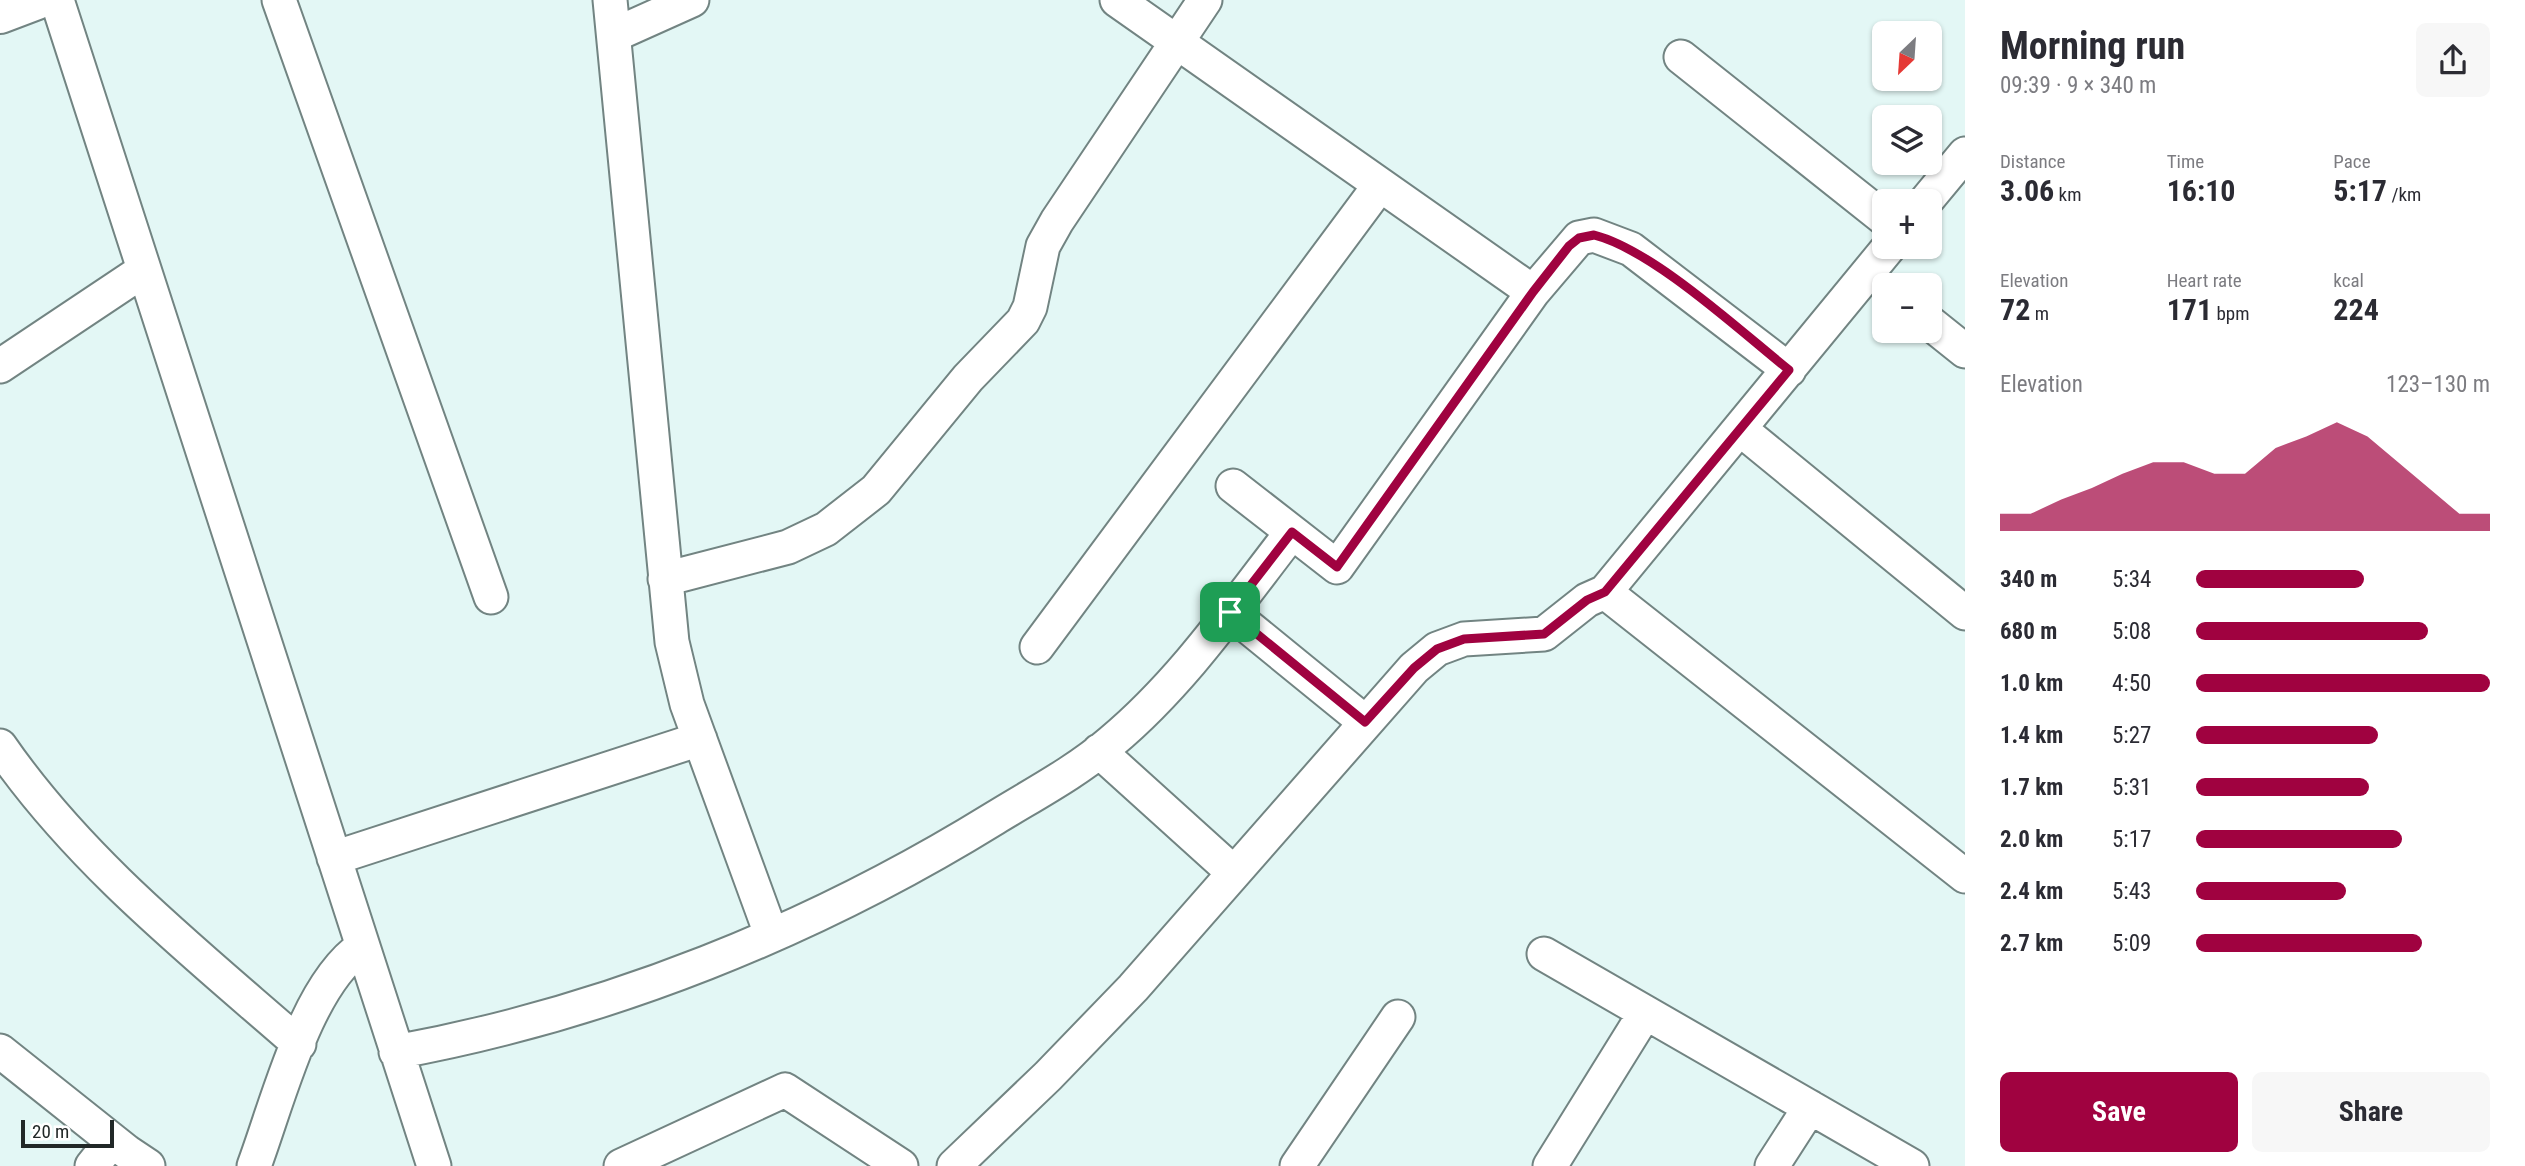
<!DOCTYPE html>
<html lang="en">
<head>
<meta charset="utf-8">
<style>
	body { margin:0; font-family:"Roboto Condensed",sans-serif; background:#f7f7f7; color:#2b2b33; height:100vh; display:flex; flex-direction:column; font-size:26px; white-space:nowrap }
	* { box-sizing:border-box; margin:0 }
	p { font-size:23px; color:#7c7c81 }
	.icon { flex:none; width:38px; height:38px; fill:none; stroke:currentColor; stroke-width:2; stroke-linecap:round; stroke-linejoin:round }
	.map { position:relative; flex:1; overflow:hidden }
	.sheet { display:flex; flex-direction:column; background:#fff; width:560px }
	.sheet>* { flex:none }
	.needle { width:46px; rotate:205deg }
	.buttons { position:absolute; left:1872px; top:21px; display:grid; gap:14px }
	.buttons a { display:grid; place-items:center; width:70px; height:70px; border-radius:10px; background:#fff; box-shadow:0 2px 5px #0004; font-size:35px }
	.scale { position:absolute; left:21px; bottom:18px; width:93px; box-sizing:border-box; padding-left:7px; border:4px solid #212827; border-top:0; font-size:19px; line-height:24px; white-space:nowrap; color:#212827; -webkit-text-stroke:5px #fff; paint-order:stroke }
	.pin { position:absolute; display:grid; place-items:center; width:60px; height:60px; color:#fff; margin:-30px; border-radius:14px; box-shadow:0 4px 10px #0006 }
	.round { display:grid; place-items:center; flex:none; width:74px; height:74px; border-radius:10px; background:#f7f7f7 }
	.summary { display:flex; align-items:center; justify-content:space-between; height:119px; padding:0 35px }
	h1 { font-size:38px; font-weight:700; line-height:52px }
	.metrics { display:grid; grid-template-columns:repeat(3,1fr); gap:10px; height:119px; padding:7px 35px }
	.metrics div { display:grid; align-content:center }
	.metrics b { font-size:30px; font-weight:700 }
	.metrics small { font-size:19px; font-weight:400 }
	.metrics p { font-size:19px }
	.chart { height:196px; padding:14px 35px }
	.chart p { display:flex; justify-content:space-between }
	.chart svg { width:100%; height:126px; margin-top:7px; fill:#a00240; opacity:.7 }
	.primary-button { display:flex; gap:14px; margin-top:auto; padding:14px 35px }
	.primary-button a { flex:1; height:80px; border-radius:10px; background:#a00240; color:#fff; font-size:28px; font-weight:700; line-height:80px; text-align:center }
	.primary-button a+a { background:#f7f7f7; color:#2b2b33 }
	ul { padding:0 35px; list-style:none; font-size:23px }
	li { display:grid; grid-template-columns:112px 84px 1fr; align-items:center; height:52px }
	li i { height:18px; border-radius:9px; background:#a00240 }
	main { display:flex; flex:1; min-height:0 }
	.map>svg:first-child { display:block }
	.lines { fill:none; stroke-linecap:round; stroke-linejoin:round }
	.street-casing { stroke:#728482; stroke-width:37 }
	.secondary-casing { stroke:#728482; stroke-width:42 }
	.street { stroke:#fff; stroke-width:33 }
	.secondary { stroke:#fff; stroke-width:38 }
	.route-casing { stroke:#fff; stroke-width:14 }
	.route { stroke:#a00240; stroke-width:9 }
</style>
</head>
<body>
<main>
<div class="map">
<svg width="1965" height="1166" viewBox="0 0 1965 1166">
	<rect width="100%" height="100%" fill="#e3f7f5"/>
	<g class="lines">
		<defs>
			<path id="street" d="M57 0 434 1166
				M279 0 491 597
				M610 0 672 642 687 704 771 934
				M1117 0 1533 292
				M614 35 692 0
				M1681 57 1885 219
				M1926 201 1965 154
				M1930 323 1965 351
				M0 366 144 270
				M1740 429 1965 613
				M1233 486 1337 567 1533 292 1579 238 1594 235 1631 249 1789 370
				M665 579 788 547 826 529 876 490 968 378 1023 321 1030 307 1043 246 1057 221 1205 0
				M1605 592 1965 876
				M1230 612 1365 722
				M1037 647 1380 185
				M0 746C80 862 194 952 299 1044
				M1099 751 1234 873
				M334 858 700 739
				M1544 954 1912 1166
				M0 1051 127 1152 148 1166
				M396 1052C608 1013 812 931 995 818 1034 794 1076 772 1111 742 1182 683 1236 604 1292 532
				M92 1166 112 1141
				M254 1166C278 1102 306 985 362 947
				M621 1166 785 1090 901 1166
				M954 1166 1048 1076 1133 988 1414 668 1437 649 1464 639 1544 634 1587 600 1605 592 1889 247
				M1297 1166 1398 1017
				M1550 1166 1645 1013
				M1772 1166 1810 1107"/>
			<path id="secondary" d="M0 14 37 0"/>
		</defs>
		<use href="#street" class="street-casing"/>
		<use href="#secondary" class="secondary-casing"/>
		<use href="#street" class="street"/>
		<use href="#secondary" class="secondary"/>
	</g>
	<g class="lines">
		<defs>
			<path id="route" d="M1594 235C1653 250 1739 330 1789 370L1605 592 1587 600 1544 634 1464 639 1437 649 1414 668 1365 722 1230 612 1292 532 1337 567 1533 292 1569 246 1579 238Z"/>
		</defs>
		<use href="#route" class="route-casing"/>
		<use href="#route" class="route"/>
	</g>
</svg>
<div class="buttons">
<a><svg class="needle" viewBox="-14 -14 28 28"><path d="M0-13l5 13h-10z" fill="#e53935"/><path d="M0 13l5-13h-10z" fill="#7c7c81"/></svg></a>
<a><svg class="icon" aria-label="layers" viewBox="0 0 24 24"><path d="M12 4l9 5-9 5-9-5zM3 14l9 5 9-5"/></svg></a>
<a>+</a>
<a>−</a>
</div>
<div class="scale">20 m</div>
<div class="pin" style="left:1230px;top:612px;background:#1e9e55"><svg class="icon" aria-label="arrive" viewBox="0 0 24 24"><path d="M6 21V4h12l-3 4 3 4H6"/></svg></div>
</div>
<section class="sheet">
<div class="summary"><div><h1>Morning run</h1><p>09:39 · 9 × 340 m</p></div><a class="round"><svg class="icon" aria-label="share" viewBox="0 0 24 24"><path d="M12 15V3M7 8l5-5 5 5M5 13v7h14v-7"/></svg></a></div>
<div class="metrics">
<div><p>Distance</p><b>3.06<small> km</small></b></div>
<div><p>Time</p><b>16:10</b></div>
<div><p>Pace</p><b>5:17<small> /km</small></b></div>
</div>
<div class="metrics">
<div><p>Elevation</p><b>72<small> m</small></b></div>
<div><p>Heart rate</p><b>171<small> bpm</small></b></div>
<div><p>kcal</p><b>224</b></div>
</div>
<div class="chart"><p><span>Elevation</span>123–130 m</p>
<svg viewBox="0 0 160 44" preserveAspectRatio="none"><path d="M0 44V38L10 38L20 33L30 29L40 24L50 20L60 20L70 24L80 24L90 15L100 11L110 6L120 11L130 20L140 29L150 38L160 38V44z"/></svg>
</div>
<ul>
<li><b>340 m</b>5:34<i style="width:57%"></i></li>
<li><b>680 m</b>5:08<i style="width:79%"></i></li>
<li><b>1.0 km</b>4:50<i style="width:100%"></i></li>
<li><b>1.4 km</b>5:27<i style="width:62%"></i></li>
<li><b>1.7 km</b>5:31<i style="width:59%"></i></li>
<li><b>2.0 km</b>5:17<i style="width:70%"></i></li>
<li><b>2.4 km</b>5:43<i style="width:51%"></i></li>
<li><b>2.7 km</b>5:09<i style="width:77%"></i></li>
</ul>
<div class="primary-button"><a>Save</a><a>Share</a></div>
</section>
</main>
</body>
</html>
